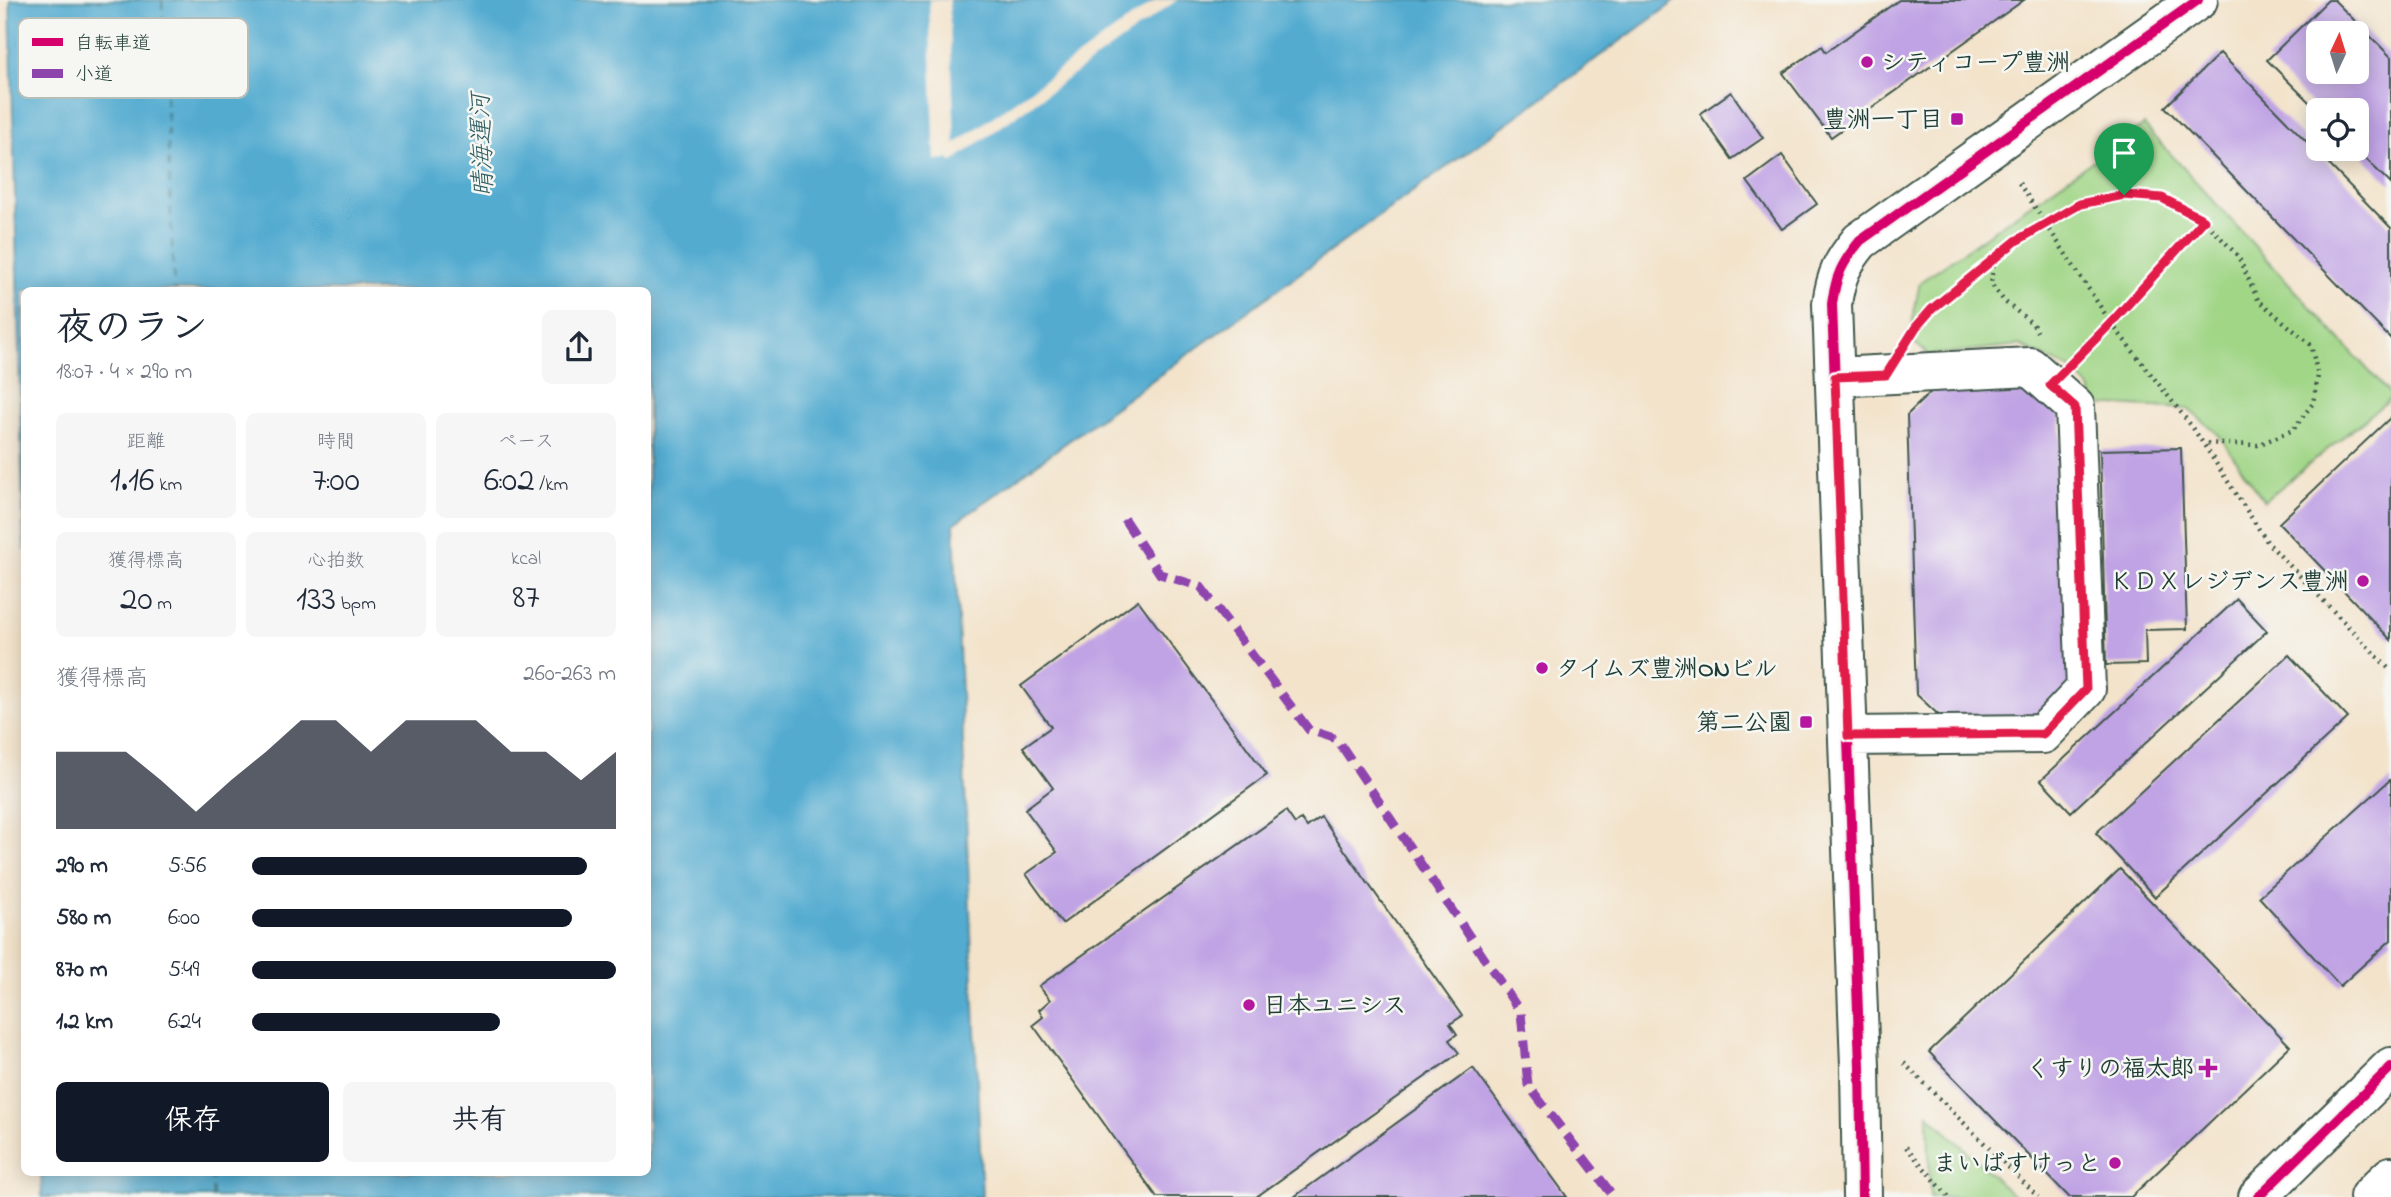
<!DOCTYPE html>
<html lang="ja">
<head>
<meta charset="utf-8">
<style>
	body { margin:0; font-family:"Indie Flower","Klee One",sans-serif; background:#f6f6f7; color:#1f2937; height:100vh; display:flex; flex-direction:column; font-size:26px; white-space:nowrap }
	* { box-sizing:border-box; margin:0 }
	p { font-size:23px; color:#747a83 }
	.icon { flex:none; width:38px; height:38px; fill:none; stroke:currentColor; stroke-width:2; stroke-linecap:round; stroke-linejoin:round }
	.map { position:relative; flex:1; overflow:hidden }
	.details { position:absolute; left:21px; top:287px; width:630px; height:889px; display:flex; flex-direction:column; background:#fff; border-radius:10px; box-shadow:0 4px 18px #0003 }
	.details>* { flex:none }
	.needle { width:46px; rotate:4deg }
	.controls { position:absolute; left:2306px; top:21px; display:grid; gap:14px }
	.controls a { display:grid; place-items:center; width:63px; height:63px; border-radius:10px; background:#fff; box-shadow:0 4px 18px #0003; font-size:35px }
	.pin { position:absolute; display:grid; place-items:center; width:60px; height:60px; color:#fff; margin:-72px -30px; border-radius:50% 50% 50% 0; rotate:-45deg; box-shadow:0 0 7px #0007 }
	.pin .icon { rotate:45deg }
	.round { display:grid; place-items:center; flex:none; width:74px; height:74px; border-radius:10px; background:#f6f6f7 }
	.summary { display:flex; align-items:center; justify-content:space-between; height:119px; padding:0 35px }
	h1 { font-size:38px; font-weight:600; line-height:52px }
	.metrics { display:grid; grid-template-columns:repeat(3,1fr); gap:10px; height:119px; padding:7px 35px }
	.metrics div { display:grid; align-content:center; border-radius:10px; background:#f6f6f7; text-align:center }
	.metrics b { font-size:35px; font-weight:600 }
	.metrics small { font-size:19px; font-weight:400 }
	.metrics p { font-size:19px }
	.chart { height:196px; padding:14px 35px }
	.chart p { display:flex; justify-content:space-between }
	.chart svg { width:100%; height:126px; margin-top:7px; fill:#111827; opacity:.7 }
	.button { display:flex; gap:14px; margin-top:auto; padding:14px 35px }
	.button a { flex:1; height:80px; border-radius:10px; background:#111827; color:#fff; font-size:28px; font-weight:600; line-height:80px; text-align:center }
	.button a+a { background:#f6f6f7; color:#1f2937 }
	ul { padding:0 35px; list-style:none; font-size:23px }
	li { display:grid; grid-template-columns:112px 84px 1fr; align-items:center; height:52px }
	li i { height:18px; border-radius:9px; background:#111827 }
	.map>svg:first-child { display:block }
	.green { fill:#a1d687; stroke:#608a5e; stroke-width:2 }
	.water { fill:#53abd0; stroke:#397482; stroke-width:2 }
	.pier { fill:#f3e3cb }
	.lines { fill:none; stroke-linecap:round; stroke-linejoin:round }
	.ferry { stroke:#2f5e63; stroke-width:2; stroke-dasharray:9 7; stroke-linecap:butt }
	.building { fill:#c0a3e4; fill-rule:evenodd }
	.minor-casing { stroke:#3f564b; stroke-width:42 }
	.path { stroke:#3f564b; stroke-width:4.5; stroke-dasharray:2 5; stroke-linecap:butt }
	.minor { stroke:#fff; stroke-width:38 }
	.quiet { stroke:#8e44ad; stroke-width:9; stroke-dasharray:18 9; stroke-linecap:butt }
	.cycleway-casing { stroke:#f6f6f2; stroke-width:15 }
	.cycleway { stroke:#d6006c; stroke-width:10 }
	.route-casing { stroke:#fff; stroke-width:14 }
	.route { stroke:#e11d48; stroke-width:9 }
	.poi-dot { fill:#b5179e; stroke:#f6f6f2; stroke-width:2.5 }
	.labels { text-anchor:middle; stroke-width:5; stroke-linejoin:round; paint-order:stroke }
	.poi-label { font-size:24px; font-weight:bold; fill:#1f3d34; stroke:#f6f6f2; text-anchor:end }
	.water-label { font-size:26px; font-style:italic; fill:#2f5e63; stroke:#f6f6f2 }
	.key { fill:#f6f6f2; stroke:#b6beb9; stroke-width:2 }
	.key-label { font-size:19px; fill:#1f3d34 }
</style>
</head>
<body>
<div class="map">
<svg width="2391" height="1197" viewBox="0 0 2391 1197">
	<rect width="100%" height="100%" fill="#f6f6f2"/>
	<filter id="ink" filterUnits="userSpaceOnUse"><feTurbulence type="fractalNoise" baseFrequency=".0143" numOctaves="2"/><feDisplacementMap in="SourceGraphic" scale="14" xChannelSelector="R" yChannelSelector="G"/><feConvolveMatrix kernelMatrix="1 2 1 2 8 2 1 2 1" color-interpolation-filters="sRGB"/></filter>
	<filter id="wash" filterUnits="userSpaceOnUse"><feTurbulence type="fractalNoise" baseFrequency=".00686" numOctaves="4" result="noise"/><feDisplacementMap in="SourceGraphic" scale="28" xChannelSelector="R" yChannelSelector="G"/><feGaussianBlur stdDeviation="1.57" result="paint"/><feColorMatrix in="noise" values="0 0 0 0 0 0 0 0 0 0 0 0 0 0 0 0 0 1.4 0 .05"/><feComposite in="paint" operator="in"/></filter>
	<g filter="url(#wash)">
		<rect width="100%" height="100%" fill="#f3e3cb"/>
		<path class="green" d="M2144 125 2391 395V398L2264 501 2218 434 2188 409 2093 404 2091 390 2073 370 2019 345 1929 355 1909 338 1920 282Z
			M1928 1114 2015 1197H1930Z"/>
		<path class="water" d="M10 0H1677L954 524 982 1197H42L41 1172H648V290H24V551Z"/>
		<path class="pier" d="M929 0H949L955 144 1156 0H1177L952 162 948 159 935 160Z"/>
		<g class="lines">
			<path class="ferry" d="M162 0 174 290
				M211 1172 213 1197"/>
		</g>
		<g id="blocks">
			<path class="building" d="M1899 0H2024L1831 137 1783 73 1822 46 1826 52Z
				M2328 0H2334L2391 57V184L2357 150V110H2317L2267 60ZM2319 33H2357V72H2319Z
				M2220 53 2391 228V339L2165 107Z
				M1731 92 1763 138 1732 159 1700 114Z
				M1782 155 1817 204 1782 229 1747 181Z
				M2028 382 2060 412 2070 686 2041 717 1943 719 1916 694 1907 415 1939 384Z
				M2391 417V640L2279 523Z
				M2181 448 2187 629 2145 630 2146 664 2106 665 2100 450Z
				M2237 599 2267 631 2071 812 2041 780Z
				M1138 600 1267 775 1062 924 1026 874 1057 852 1025 809 1053 788 1023 747 1051 727 1021 686Z
				M2289 655 2348 718 2155 897 2096 833Z
				M2391 779V940L2340 986 2259 897Z
				M1286 811 1295 824 1301 819 1307 827 1321 817 1462 1016 1450 1024 1457 1034 1449 1040 1459 1053 1256 1197H1157L1033 1025 1043 1017 1039 1010 1050 1000 1039 986Z
				M2120 869 2290 1046 2131 1197H2069L1929 1052Z
				M1473 1068 1567 1197H1294Z"/>
		</g>
	</g>
	<g filter="url(#ink)">
		<use href="#blocks" fill-opacity="0" stroke="#3f564b" stroke-width="2"/>
		<g class="lines">
			<defs>
				<path id="minor" d="M1835 377 2030 367 2075 407 2086 689 2043 734 1848 736
					M1862 1197 1860 1066 1832 304C1836 275 1842 263 1860 241L2198 0
					M2258 1197 2391 1067
					M2369 1197 2391 1176"/>
			</defs>
			<use href="#minor" class="minor-casing"/>
			<path class="path" d="M2019 183 2111 323 2193 428 2268 543 2391 671
				M1994 259 1991 284 2005 302 2033 324 2037 332
				M1911 335 1932 309 2016 241 2080 204 2124 195 2162 198 2204 220 2238 256 2258 300 2311 345 2318 376 2313 403 2293 430 2258 445 2203 443
				M2075 360 2111 323 2204 220
				M1904 1063 2038 1197
				M1906 1147 1949 1197"/>
			<use href="#minor" class="minor"/>
			<path class="quiet" d="M1124 519 1160 574 1201 587 1309 730 1337 739 1521 1013 1528 1085 1614 1197"/>
			<defs>
				<path id="cycleway" d="M1862 1197 1860 1066 1832 304C1836 275 1842 263 1860 241L2198 0
					M2258 1197 2391 1067"/>
			</defs>
			<use href="#cycleway" class="cycleway-casing"/>
			<use href="#cycleway" class="cycleway"/>
		</g>
	</g>
	<g class="lines" filter="url(#ink)">
		<defs>
			<path id="route" d="M2124 195 2162 198 2204 220 2111 323 2050 385 2075 407 2086 689 2043 734 1848 736 1835 377 1886 375 1916 327 1932 309 2016 241 2080 204Z"/>
		</defs>
		<use href="#route" class="route-casing"/>
		<use href="#route" class="route"/>
	</g>
	<g class="poi-dot">
		<circle cx="1867" cy="62" r="7"/>
		<rect x="1950" y="112" width="14" height="14" rx="3.5"/>
		<circle cx="2363" cy="581" r="7"/>
		<circle cx="1542" cy="668" r="7"/>
		<rect x="1799" y="715" width="14" height="14" rx="3.5"/>
		<circle cx="1249" cy="1005" r="7"/>
		<path d="M2204.5 1057.5h7v7h7v7h-7v7h-7v-7h-7v-7h7z"/>
		<circle cx="2115" cy="1163" r="7"/>
	</g>
	<g class="labels">
		<g class="poi-label">
			<text x="1881" y="70" text-anchor="start">シティコープ豊洲</text>
			<text x="1943" y="127">豊洲一丁目</text>
			<text x="2349" y="589">ＫＤＸレジデンス豊洲</text>
			<text x="1556" y="676" text-anchor="start">タイムズ豊洲ONビル</text>
			<text x="1792" y="730">第二公園</text>
			<text x="1263" y="1013" text-anchor="start">日本ユニシス</text>
			<text x="2194" y="1076">くすりの福太郎</text>
			<text x="2101" y="1171">まいばすけっと</text>
		</g>
		<g class="water-label">
			<text transform="translate(481 145) rotate(-92)" y="9">晴海運河</text>
		</g>
	</g>
	<rect x="18" y="18" width="230" height="80" rx="10" class="key"/>
	<rect x="32" y="38" width="31" height="8" fill="#d6006c"/>
	<rect x="32" y="69" width="31" height="9" fill="#8e44ad"/>
	<g class="key-label">
		<text x="75" y="49">自転車道</text>
		<text x="75" y="80">小道</text>
	</g>
</svg>
<div class="controls">
<a><svg class="needle" viewBox="-14 -14 28 28"><path d="M0-13l5 13h-10z" fill="#e53935"/><path d="M0 13l5-13h-10z" fill="#747a83"/></svg></a>
<a><svg class="icon" aria-label="locate" viewBox="0 0 24 24"><circle cx="12" cy="12" r="6"/><path d="M12 2v4M12 18v4M2 12h4M18 12h4"/></svg></a>
</div>
<div class="pin" style="left:2124px;top:195px;background:#1e9e55"><svg class="icon" aria-label="arrive" viewBox="0 0 24 24"><path d="M6 21V4h12l-3 4 3 4H6"/></svg></div>
<section class="details">
<div class="summary"><div><h1>夜のラン</h1><p>18:07 · 4 × 290 m</p></div><a class="round"><svg class="icon" aria-label="share" viewBox="0 0 24 24"><path d="M12 15V3M7 8l5-5 5 5M5 13v7h14v-7"/></svg></a></div>
<div class="metrics">
<div><p>距離</p><b>1.16<small> km</small></b></div>
<div><p>時間</p><b>7:00</b></div>
<div><p>ペース</p><b>6:02<small> /km</small></b></div>
</div>
<div class="metrics">
<div><p>獲得標高</p><b>20<small> m</small></b></div>
<div><p>心拍数</p><b>133<small> bpm</small></b></div>
<div><p>kcal</p><b>87</b></div>
</div>
<div class="chart"><p><span>獲得標高</span>260–263 m</p>
<svg viewBox="0 0 160 44" preserveAspectRatio="none"><path d="M0 44V17L10 17L20 17L30 27L40 38L50 27L60 17L70 6L80 6L90 17L100 6L110 6L120 6L130 17L140 17L150 27L160 17V44z"/></svg>
</div>
<ul>
<li><b>290 m</b>5:56<i style="width:92%"></i></li>
<li><b>580 m</b>6:00<i style="width:88%"></i></li>
<li><b>870 m</b>5:49<i style="width:100%"></i></li>
<li><b>1.2 km</b>6:24<i style="width:68%"></i></li>
</ul>
<div class="button"><a>保存</a><a>共有</a></div>
</section>
</div>
</body>
</html>
